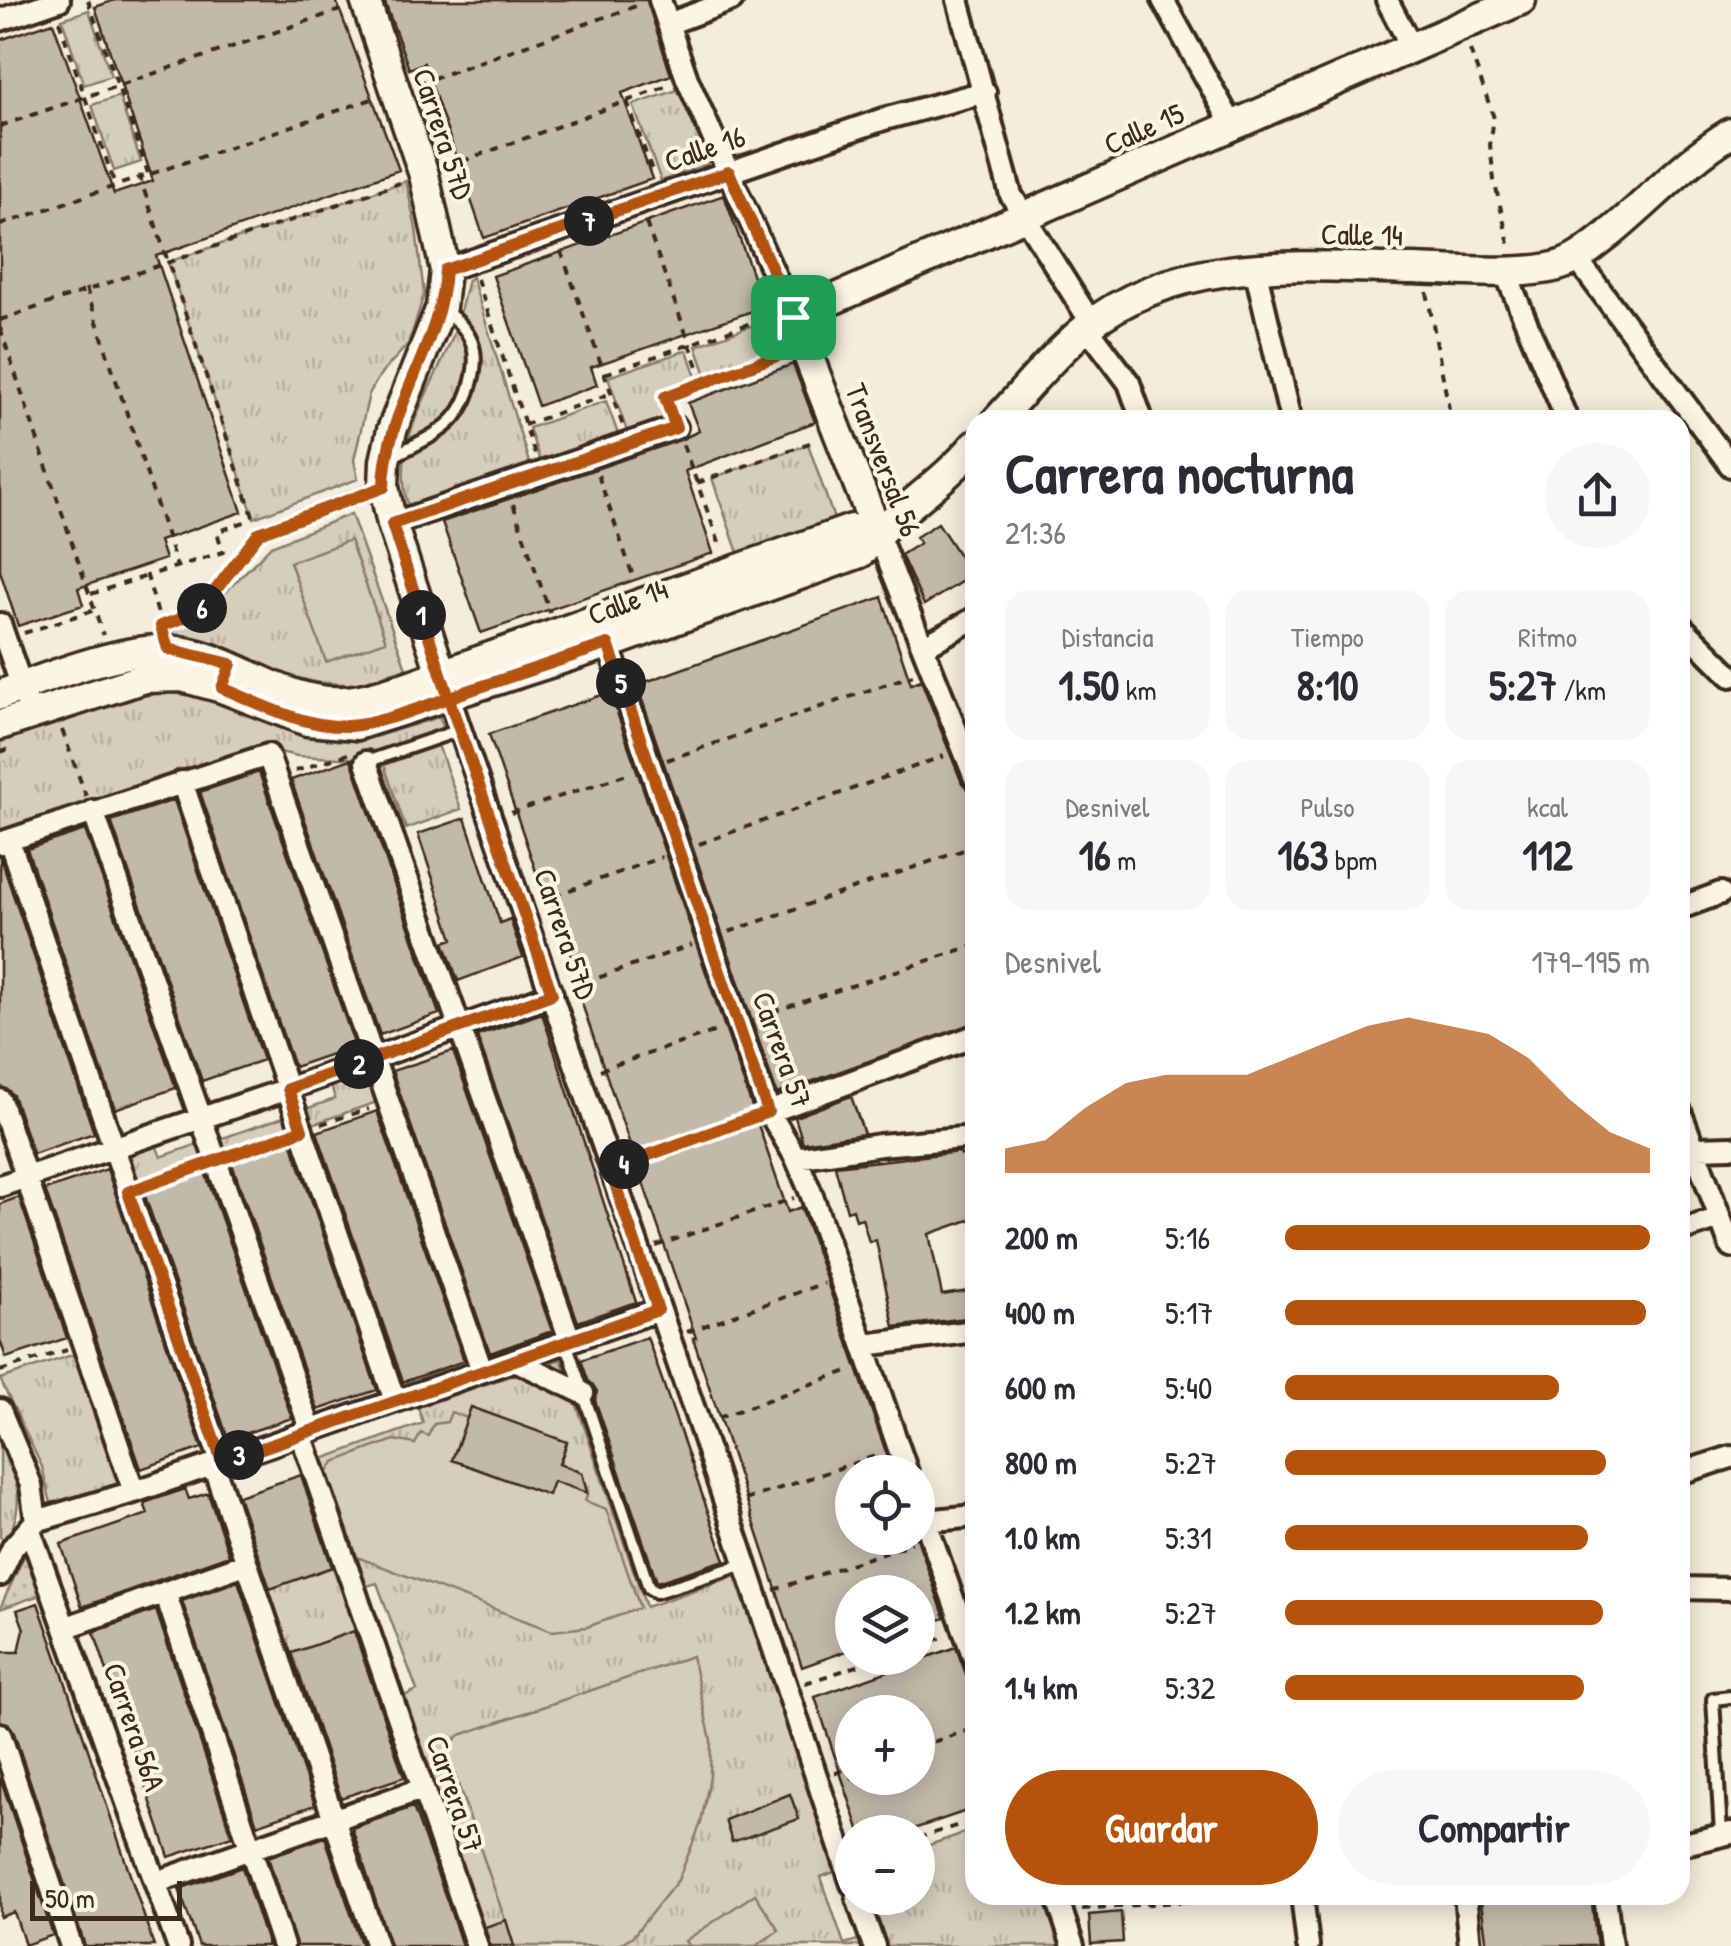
<!DOCTYPE html>
<html lang="es">
<head>
<meta charset="utf-8">
<style>
	body { margin:0; font-family:"Patrick Hand",sans-serif; background:#f7f7f7; color:#2b2b33; height:100vh; display:flex; flex-direction:column; font-size:38px; white-space:nowrap }
	* { box-sizing:border-box; margin:0 }
	p { font-size:32px; color:#7c7c81 }
	.icon { flex:none; width:55px; height:55px; fill:none; stroke:currentColor; stroke-width:2; stroke-linecap:round; stroke-linejoin:round }
	.map { position:relative; flex:1; overflow:hidden }
	.sheet { position:absolute; left:965px; top:410px; width:725px; height:1495px; display:flex; flex-direction:column; background:#fff; border-radius:30px; box-shadow:0 5px 25px #0003 }
	.sheet>* { flex:none }
	.buttons { position:absolute; left:835px; top:1455px; display:grid; gap:20px }
	.buttons a { display:grid; place-items:center; width:100px; height:100px; border-radius:50%; background:#fff; box-shadow:0 5px 25px #0003; font-size:50px }
	.scale { position:absolute; left:30px; bottom:25px; width:152px; box-sizing:border-box; padding-left:10px; border:5px solid #3b2a1e; border-top:0; font-size:28px; line-height:35px; white-space:nowrap; color:#3b2a1e; -webkit-text-stroke:8px #fcf5e5; paint-order:stroke }
	.pin { position:absolute; display:grid; place-items:center; width:85px; height:85px; color:#fff; margin:-42px; border-radius:20px; box-shadow:0 5px 15px #0006 }
	.km { position:absolute; width:50px; height:50px; margin:-25px; border-radius:50%; background:#222; color:#fff; font-size:28px; line-height:50px; text-align:center }
	.round { display:grid; place-items:center; flex:none; width:105px; height:105px; border-radius:52px; background:#f7f7f7 }
	.summary { display:flex; align-items:center; justify-content:space-between; height:170px; padding:0 40px }
	h1 { font-size:55px; font-weight:700; line-height:75px }
	.figures { display:grid; grid-template-columns:repeat(3,1fr); gap:15px; height:170px; padding:10px 40px }
	.figures div { display:grid; align-content:center; border-radius:25px; background:#f7f7f7; text-align:center }
	.figures b { font-size:42px; font-weight:700 }
	.figures small { font-size:28px; font-weight:400 }
	.figures p { font-size:28px }
	.chart { height:280px; padding:20px 40px }
	.chart p { display:flex; justify-content:space-between }
	.chart svg { width:100%; height:180px; margin-top:10px; fill:#b45309; opacity:.7 }
	.primary-button { display:flex; gap:20px; margin-top:auto; padding:20px 40px }
	.primary-button a { flex:1; height:115px; border-radius:60px; background:#b45309; color:#fff; font-size:40px; font-weight:700; line-height:115px; text-align:center }
	.primary-button a+a { background:#f7f7f7; color:#2b2b33 }
	ul { padding:0 40px; list-style:none; font-size:32px }
	li { display:grid; grid-template-columns:160px 120px 1fr; align-items:center; height:75px }
	li i { height:25px; border-radius:12px; background:#b45309 }
	.map>svg:first-child { display:block }
	.grass { fill:url(#grass-dots); stroke:#887c6e; stroke-width:2.5 }
	.park { fill:url(#park-tufts); stroke:#887c6e; stroke-width:2.5 }
	.pitch { fill:#d6cdbd; stroke:#887c6e; stroke-width:2.5 }
	.building { fill:#c3b9aa; stroke:#3b2a1e; stroke-width:2.5; fill-rule:evenodd }
	.lines { fill:none; stroke-linecap:round; stroke-linejoin:round }
	.lane-casing { stroke:#3b2a1e; stroke-width:18 }
	.street-casing { stroke:#3b2a1e; stroke-width:28 }
	.secondary-casing { stroke:#3b2a1e; stroke-width:35 }
	.path { stroke:#3b2a1e; stroke-width:4; stroke-dasharray:8 8; stroke-linecap:butt }
	.lane { stroke:#fcf5e5; stroke-width:10 }
	.street { stroke:#fcf5e5; stroke-width:20 }
	.secondary { stroke:#fcf5e5; stroke-width:28 }
	.route-casing { stroke:#fff; stroke-width:20 }
	.route { stroke:#b45309; stroke-width:12 }
	.labels { text-anchor:middle; stroke-width:8; stroke-linejoin:round; paint-order:stroke }
	.street-label { font-size:30px; fill:#3b2a1e; stroke:#fcf5e5 }
</style>
</head>
<body>
<div class="map">
<svg width="1731" height="1946" viewBox="0 0 1731 1946">
	<defs>
		<pattern id="grass-dots" width="8" height="8" patternUnits="userSpaceOnUse" patternTransform="scale(2.5)"><rect width="8" height="8" fill="#d6cdbd"/><path d="M2 2h.1M6 6h.1" fill="none" stroke="#b9b0a2" stroke-width="1.8" stroke-linecap="round"/></pattern>
		<pattern id="park-tufts" width="24" height="20" patternUnits="userSpaceOnUse" patternTransform="scale(2.5)"><rect width="24" height="20" fill="#d6cdbd"/><path d="M3 7l-1-3M5 7V3M7 7l1-3M15 17l-1-3M17 17v-4M19 17l1-3" fill="none" stroke="#b9b0a2"/></pattern>
	</defs>
	<rect width="100%" height="100%" fill="#f4eddd"/>
	<filter id="ink" filterUnits="userSpaceOnUse"><feTurbulence type="fractalNoise" baseFrequency=".01" numOctaves="2"/><feDisplacementMap in="SourceGraphic" scale="20" xChannelSelector="R" yChannelSelector="G"/><feConvolveMatrix kernelMatrix="1 2 1 2 8 2 1 2 1" color-interpolation-filters="sRGB"/></filter>
	<g filter="url(#ink)">
		<path class="grass" d="M27 1550 43 1594 0 1609V1608Z"/>
		<path class="park" d="M89 10 111 76 84 85 62 19Z
			M680 89 709 155 708 164 661 181 633 105Z
			M119 96 141 162 114 171 92 105Z
			M406 181 416 229 424 294 409 343 380 375 369 394 354 460 358 479 254 518 168 262Z
			M472 277 530 466 409 508C388 445 433 390 454 333 460 316 463 298 468 280Z
			M775 317 789 347 707 378 696 346Z
			M687 350 697 380 659 394 670 426 630 440 608 377Z
			M606 401 618 434 540 461 529 428Z
			M808 444 834 519 738 553 712 478Z
			M351 514 406 668 354 685 315 682 286 675 207 642 172 636 171 632 198 620 271 546Z
			M164 692 206 697 302 732 358 742 439 717 445 731 360 759 297 756 262 748 234 753 0 833V740L129 699Z
			M438 745 461 809 406 829 384 765Z
			M367 1073 377 1102 310 1125 305 1109 335 1099 331 1085Z
			M286 1116 291 1131 219 1156 214 1141Z
			M198 1144 204 1161 136 1186 125 1156 156 1145 161 1157Z
			M75 1354 120 1484 67 1501 51 1503 42 1467 0 1379Z
			M561 1359 646 1607 735 1576 837 1871 821 1877 844 1944 861 1939 863 1946H487L402 1697 417 1690 377 1583 360 1588 314 1462 423 1423 418 1407Z
			M0 1441C18 1479 26 1502 7 1540L0 1537Z
			M336 1566 358 1630 291 1654 269 1589Z
			M975 1829V1895H1042L1060 1946H885L869 1898H918V1849Z"/>
		<path class="pitch" d="M350 540 386 641 326 662 290 562Z
			M471 1407 567 1442 560 1464 582 1473 588 1493 585 1501 606 1509 640 1608 587 1627 552 1631 349 1554 324 1478 334 1462 394 1440 415 1444 421 1433 428 1436 434 1424 447 1422 451 1412 467 1418Z
			M692 1656 711 1740 710 1776 701 1823 678 1880 633 1936 616 1946H514L448 1755 451 1743 460 1735Z
			M755 1894 779 1930 756 1946H689L685 1941Z"/>
		<path class="building" d="M115 0H336L399 170 156 256 242 512 159 541 165 559 78 588 83 605 18 626 0 571V40L53 22 114 194 153 181 95 7Z
			M384 0H647L671 75 622 93 652 179 484 238 424 63 409 69Z
			M724 195 764 307 591 367 597 385 538 406 493 276Z
			M793 364 815 422 685 471 713 553 481 633 442 522 680 440 699 431 688 403Z
			M938 523 972 575 924 605 901 555 920 543 916 537Z
			M882 597 911 684 921 680 962 783 970 790 975 806V1023L777 1094 637 685Z
			M610 692 788 1212 801 1207 893 1472H852V1538H917L945 1618 918 1627V1589L909 1592H852V1649L802 1667 693 1338H696L578 992 583 990 547 887 542 889 489 734Z
			M351 759 439 1014 380 1035 291 780Z
			M259 772 355 1046 294 1067 200 792Z
			M174 800 263 1060 202 1081 111 821Z
			M465 818 500 923 510 919 523 957 458 981 444 942 453 939 418 834Z
			M85 830 176 1088 115 1109 27 849Z
			M0 856 94 1133 33 1154 13 1095 0 1087Z
			M542 1013 636 1302 578 1322 477 1036Z
			M453 1051 552 1331 490 1353 392 1071Z
			M851 1096 864 1134 803 1143 795 1117Z
			M377 1111 464 1361 403 1382 317 1132Z
			M291 1141 377 1390 318 1410 231 1161Z
			M959 1152 961 1155 975 1154V1218L929 1234 942 1295 975 1290V1317L894 1327 876 1240 869 1242 862 1218 856 1220 853 1209 847 1211 835 1166Z
			M107 1169 202 1448 141 1469 45 1190Z
			M205 1172 292 1418 228 1439 144 1193Z
			M19 1197 67 1338 6 1358 0 1340V1204Z
			M647 1337 725 1560 657 1582 595 1400 597 1391 588 1380 581 1360Z
			M471 1407 567 1442 559 1464 582 1473 587 1493 553 1481 548 1495 452 1460Z
			M301 1475 332 1567 270 1589 238 1496Z
			M185 1489 189 1499 208 1493 229 1555 82 1607 61 1544 148 1514 144 1503Z
			M238 1581 315 1805 257 1825 182 1601Z
			M38 1603 63 1675 154 1946H85L13 1730 8 1723 0 1721V1652H19L24 1629 17 1610Z
			M156 1610 232 1836 169 1857 94 1632Z
			M354 1631 404 1777 341 1798 292 1653Z
			M956 1647 975 1699V1808L905 1832H860L815 1697ZM852 1712H918V1778H852Z
			M0 1777 53 1935 25 1945 14 1912 0 1917Z
			M790 1794 799 1819 732 1842 725 1820Z
			M413 1807 449 1906 462 1946H390L352 1828Z
			M325 1837 362 1946H296L268 1857Z
			M242 1867 268 1946H199L179 1889Z
			M1480 1895H1591L1597 1946H1487Z
			M1121 1912 1123 1942 1091 1944 1089 1915Z
			M506 1920 514 1946H490L485 1927Z"/>
		<g class="lines">
			<defs>
				<path id="lane" d="M390 458C411 446 440 435 455 417 469 400 480 364 472 343 466 327 454 318 442 308
					M259 533 380 488
					M366 762 460 730
					M566 1342 649 1588 656 1592 745 1564
					M1721 1834 1713 1699 1731 1697"/>
				<path id="street" d="M660 0 687 79 793 317
					M958 0 1011 195 1092 324
					M1163 0 1233 126
					M1387 0 1412 48
					M0 20 59 0
					M668 24 732 0
					M1577 259 1731 466
					M1255 268 1291 420
					M1504 269 1567 420
					M445 270 884 119 985 92
					M1087 327 1129 383 1142 420
					M392 524 676 427
					M877 532 975 778
					M0 624 31 713
					M1680 625 1731 676
					M608 644 769 1112 796 1158 811 1193 907 1472
					M923 647 975 618
					M449 697 699 1424 852 1884
					M366 762 570 1340
					M182 782 395 1401
					M93 811 311 1431
					M9 840 221 1462
					M0 843 268 755 482 1371
					M1680 908 1721 893
					M0 1100 134 1492
					M1680 1111 1731 1247
					M769 1112 975 1036
					M1697 1148 1731 1147
					M796 1158 880 1145 975 1137
					M0 1186 288 1089 552 994
					M1680 1231 1720 1218
					M865 1345 975 1331
					M515 1360 583 1393
					M0 1410 31 1485 36 1521
					M301 1434 477 1946
					M213 1464 377 1946
					M1680 1473 1731 1457
					M918 1500 975 1661
					M925 1521 975 1516
					M30 1530 178 1946
					M0 1575 13 1547 36 1521 134 1492 658 1310
					M1680 1588 1731 1589
					M165 1592 283 1946
					M67 1627 245 1564
					M0 1734 71 1946
					M1680 1845 1731 1833
					M157 1882 421 1789
					M1056 1895 1073 1946
					M1302 1895 1308 1946
					M1465 1895 1470 1946
					M1605 1895 1611 1946
					M857 1898 874 1946"/>
				<path id="secondary" d="M365 0 424 175 445 270 441 307 392 430 385 461 384 487 392 524 447 691
					M997 420C1026 389 1054 354 1086 328 1178 253 1304 266 1414 269 1453 270 1522 276 1558 266 1578 260 1592 247 1609 234 1650 201 1686 160 1731 133
					M877 532 793 317 1521 0
					M0 695C44 678 125 647 170 650 233 654 281 706 345 701 365 700 386 692 405 687L852 529 877 532
					M0 725 145 678 182 677 222 688 307 721 357 725 608 644 860 553C894 512 941 486 975 445"/>
			</defs>
			<use href="#lane" class="lane-casing"/>
			<use href="#street" class="street-casing"/>
			<use href="#secondary" class="secondary-casing"/>
			<path class="path" d="M88 0 148 173
				M59 21 114 182
				M1470 50 1494 118 1490 145 1494 180 1510 248
				M417 84 639 5
				M627 101 654 176
				M0 126 346 8
				M447 167 668 86
				M139 175 255 522
				M646 223 704 383
				M0 225 375 98
				M561 251 623 426
				M477 279 535 455
				M86 288 177 567
				M1427 292 1451 420
				M0 320 400 183
				M0 328 103 635
				M605 374 771 316
				M669 407 665 397 782 354
				M524 425 612 393
				M683 445 721 548
				M598 475 634 579
				M697 483 815 441
				M513 504 550 613
				M91 594 147 576
				M163 625 199 612 227 572 253 544
				M162 628 147 576 223 552 217 532 250 520
				M24 633 95 610
				M62 730 86 796
				M0 752 10 749
				M667 760 913 675
				M295 771 348 754
				M511 813 630 773
				M699 844 944 756
				M539 901 662 857
				M729 932 975 846
				M569 988 692 945
				M757 1017 975 945
				M600 1070 719 1030
				M321 1124 369 1109
				M236 1153 284 1137
				M627 1163 750 1119
				M146 1185 199 1166
				M656 1246 794 1198
				M687 1332 824 1283
				M0 1371 67 1350
				M718 1418 850 1370
				M745 1500 878 1455
				M774 1590 912 1543
				M918 1646 946 1636
				M805 1683 882 1658
				M918 1747 975 1728
				M835 1773 852 1768
				M918 1838 975 1820
				M1082 1909 1207 1900"/>
			<use href="#lane" class="lane"/>
			<use href="#street" class="street"/>
			<use href="#secondary" class="secondary"/>
		</g>
	</g>
	<g class="lines" filter="url(#ink)">
		<defs>
			<path id="route" d="M793 317 804 346 665 397 676 428 392 524C412 587 434 650 454 714L552 994 288 1089 302 1130 128 1192 222 1462 658 1310 610 1169 768 1112 608 644 471 690C438 701 392 720 358 725 312 732 264 705 222 688L231 664 168 649 161 626 199 612 259 533 384 487C385 409 441 346 445 270L729 172 793 317"/>
		</defs>
		<use href="#route" class="route-casing"/>
		<use href="#route" class="route"/>
	</g>
	<g class="labels">
		<g class="street-label">
			<text transform="translate(1144 129) rotate(-24)" y="10">Calle 15</text>
			<text transform="translate(443 134) rotate(72)" y="10">Carrera 57D</text>
			<text transform="translate(705 149) rotate(-19)" y="10">Calle 16</text>
			<text transform="translate(1362 235) rotate(1)" y="10">Calle 14</text>
			<text transform="translate(883 460) rotate(69)" y="10">Transversal 56</text>
			<text transform="translate(628 602) rotate(-20)" y="10">Calle 14</text>
			<text transform="translate(565 934) rotate(71)" y="10">Carrera 57D</text>
			<text transform="translate(782 1050) rotate(70)" y="10">Carrera 57</text>
			<text transform="translate(134 1727) rotate(71)" y="10">Carrera 56A</text>
			<text transform="translate(455 1794) rotate(71)" y="10">Carrera 57</text>
		</g>
	</g>
</svg>
<div class="buttons">
<a><svg class="icon" aria-label="locate" viewBox="0 0 24 24"><circle cx="12" cy="12" r="6"/><path d="M12 2v4M12 18v4M2 12h4M18 12h4"/></svg></a>
<a><svg class="icon" aria-label="layers" viewBox="0 0 24 24"><path d="M12 4l9 5-9 5-9-5zM3 14l9 5 9-5"/></svg></a>
<a>+</a>
<a>−</a>
</div>
<div class="scale">50 m</div>
<div class="pin" style="left:793px;top:317px;background:#1e9e55"><svg class="icon" aria-label="arrive" viewBox="0 0 24 24"><path d="M6 21V4h12l-3 4 3 4H6"/></svg></div>
<b class="km" style="left:421px;top:615px">1</b>
<b class="km" style="left:359px;top:1064px">2</b>
<b class="km" style="left:239px;top:1455px">3</b>
<b class="km" style="left:624px;top:1164px">4</b>
<b class="km" style="left:621px;top:683px">5</b>
<b class="km" style="left:202px;top:608px">6</b>
<b class="km" style="left:589px;top:221px">7</b>
<section class="sheet">
<div class="summary"><div><h1>Carrera nocturna</h1><p>21:36</p></div><a class="round"><svg class="icon" aria-label="share" viewBox="0 0 24 24"><path d="M12 15V3M7 8l5-5 5 5M5 13v7h14v-7"/></svg></a></div>
<div class="figures">
<div><p>Distancia</p><b>1.50<small> km</small></b></div>
<div><p>Tiempo</p><b>8:10</b></div>
<div><p>Ritmo</p><b>5:27<small> /km</small></b></div>
</div>
<div class="figures">
<div><p>Desnivel</p><b>16<small> m</small></b></div>
<div><p>Pulso</p><b>163<small> bpm</small></b></div>
<div><p>kcal</p><b>112</b></div>
</div>
<div class="chart"><p><span>Desnivel</span>179–195 m</p>
<svg viewBox="0 0 160 44" preserveAspectRatio="none"><path d="M0 44V38L10 36L20 28L30 22L40 20L50 20L60 20L70 16L80 12L90 8L100 6L110 8L120 10L130 16L140 26L150 34L160 38V44z"/></svg>
</div>
<ul>
<li><b>200 m</b>5:16<i style="width:100%"></i></li>
<li><b>400 m</b>5:17<i style="width:99%"></i></li>
<li><b>600 m</b>5:40<i style="width:75%"></i></li>
<li><b>800 m</b>5:27<i style="width:88%"></i></li>
<li><b>1.0 km</b>5:31<i style="width:83%"></i></li>
<li><b>1.2 km</b>5:27<i style="width:87%"></i></li>
<li><b>1.4 km</b>5:32<i style="width:82%"></i></li>
</ul>
<div class="primary-button"><a>Guardar</a><a>Compartir</a></div>
</section>
</div>
</body>
</html>
